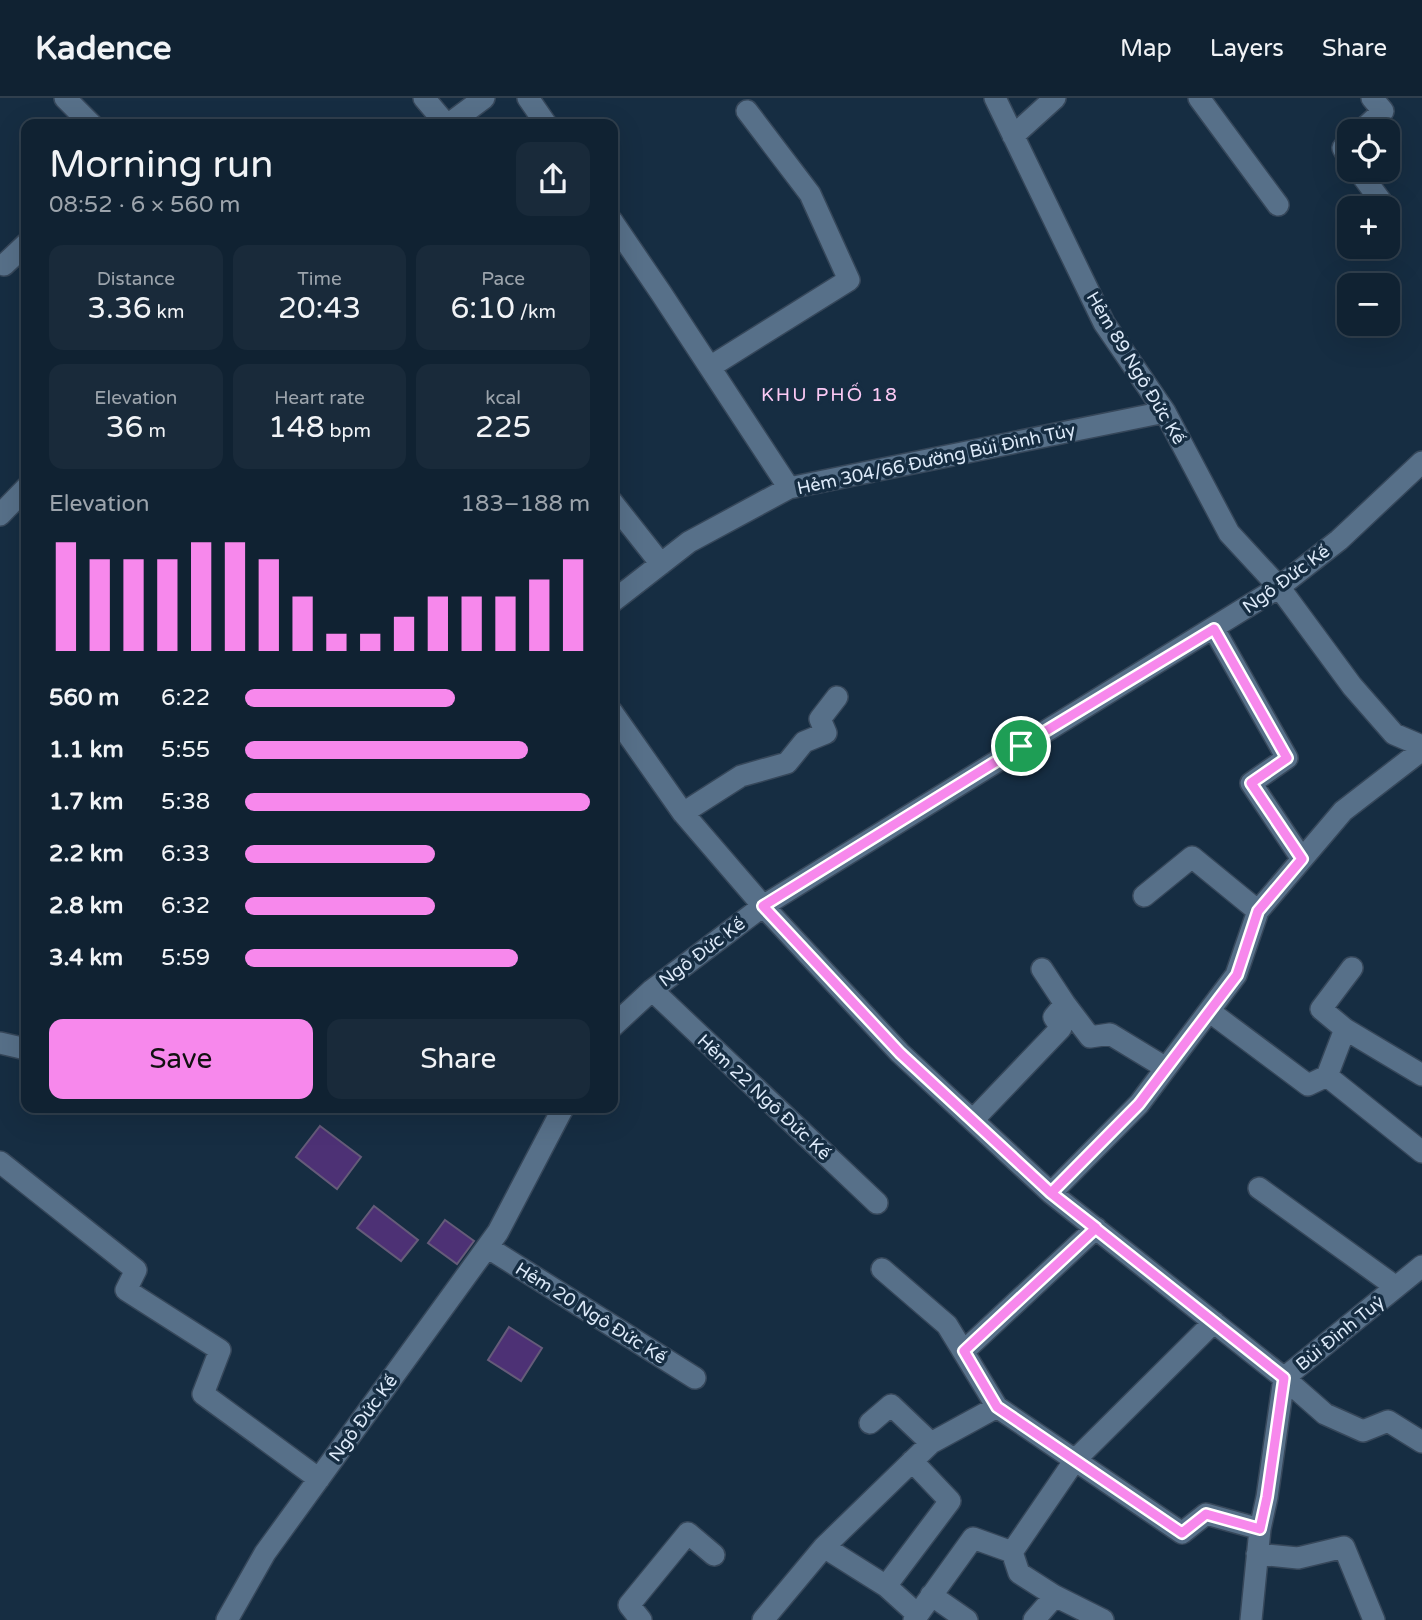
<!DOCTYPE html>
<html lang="en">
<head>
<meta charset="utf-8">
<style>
	body { margin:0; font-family:"Varela Round",sans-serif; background:#192a3a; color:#f1f3f6; height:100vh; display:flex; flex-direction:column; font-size:26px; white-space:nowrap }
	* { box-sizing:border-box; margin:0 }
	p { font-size:23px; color:#9ca4ac }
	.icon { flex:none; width:38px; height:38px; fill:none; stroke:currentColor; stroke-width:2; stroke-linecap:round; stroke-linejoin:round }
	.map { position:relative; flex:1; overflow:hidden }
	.panel { position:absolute; left:21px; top:21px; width:597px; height:994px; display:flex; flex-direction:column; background:#102232; border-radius:14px; box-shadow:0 7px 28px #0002,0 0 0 2px #303f4d }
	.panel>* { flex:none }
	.controls { position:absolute; left:1337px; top:21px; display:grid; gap:14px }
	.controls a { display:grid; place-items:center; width:63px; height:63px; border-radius:14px; background:#102232; box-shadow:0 7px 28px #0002,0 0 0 2px #303f4d; font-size:35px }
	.pin { position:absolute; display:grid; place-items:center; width:60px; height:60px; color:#fff; margin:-30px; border:4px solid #fff; border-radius:50%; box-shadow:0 2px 7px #0007 }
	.round { display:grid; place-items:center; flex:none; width:74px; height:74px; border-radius:14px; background:#192a3a }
	.summary { display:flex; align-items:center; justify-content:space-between; height:119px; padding:0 28px }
	h1 { font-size:38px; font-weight:600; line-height:52px }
	.stats { display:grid; grid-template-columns:repeat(3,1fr); gap:10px; height:119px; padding:7px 28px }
	.stats div { display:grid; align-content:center; border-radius:14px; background:#192a3a; text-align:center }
	.stats b { font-size:30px; font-weight:600 }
	.stats small { font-size:19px; font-weight:400 }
	.stats p { font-size:19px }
	.chart { height:196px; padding:14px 28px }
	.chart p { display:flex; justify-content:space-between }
	.chart svg { width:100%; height:126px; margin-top:7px; stroke:#f788ec; stroke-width:6 }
	.primary-button { display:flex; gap:14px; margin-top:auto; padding:14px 28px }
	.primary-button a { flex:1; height:80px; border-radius:14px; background:#f788ec; color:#111; font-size:28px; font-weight:600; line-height:80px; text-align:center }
	.primary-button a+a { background:#192a3a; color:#f1f3f6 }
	ul { padding:0 28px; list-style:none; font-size:23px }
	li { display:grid; grid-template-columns:112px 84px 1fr; align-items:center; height:52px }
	li i { height:18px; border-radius:9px; background:#f788ec }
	header { display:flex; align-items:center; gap:42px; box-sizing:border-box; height:98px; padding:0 35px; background:#102232; border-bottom:2px solid #303f4d }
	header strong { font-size:33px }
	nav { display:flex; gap:38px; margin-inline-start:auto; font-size:24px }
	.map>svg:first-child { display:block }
	.building { fill:#4d3175; stroke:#655b79; stroke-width:2 }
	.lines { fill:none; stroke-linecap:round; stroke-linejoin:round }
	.minor-casing { stroke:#36475a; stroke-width:24 }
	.minor { stroke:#577089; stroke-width:21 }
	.route-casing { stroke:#fff; stroke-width:14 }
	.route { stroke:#f788ec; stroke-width:9 }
	.labels { text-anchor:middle; stroke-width:7; stroke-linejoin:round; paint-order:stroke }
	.street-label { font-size:18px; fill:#ddeaf9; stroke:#162d42 }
	.neighbourhood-label { font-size:19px; letter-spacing:2px; fill:#fbc9f4; stroke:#162d42 }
</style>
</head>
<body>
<header>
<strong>Kadence</strong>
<nav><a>Map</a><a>Layers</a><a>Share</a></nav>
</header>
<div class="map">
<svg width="1422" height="1522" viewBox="0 0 1422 1522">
	<rect width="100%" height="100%" fill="#162d42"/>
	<path class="building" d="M320 1028 361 1059 337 1091 296 1059Z
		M374 1108 418 1142 401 1163 357 1130Z
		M445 1122 474 1143 457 1166 428 1145Z
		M509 1229 542 1250 521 1283 488 1262Z"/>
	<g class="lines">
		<defs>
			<path id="minor" d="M65 0 91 26
				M424 0 446 26
				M528 0 546 26
				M995 0 1104 225 1165 314 1229 435 1279 489 1352 588 1394 636 1422 648
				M1199 0 1278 107
				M449 26 484 0
				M1361 33 1383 13 1372 0
				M1013 38 1055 0
				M1349 44 1343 50 1349 60
				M1358 72 1386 110
				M612 123 661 195 789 390
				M4 167 26 146
				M710 269 849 182 810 96 747 13
				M612 404 661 466
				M0 417 26 390
				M612 504 689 444 789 390 1165 314
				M1214 531 1287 660 1251 685 1302 761
				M612 614 683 715 763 808 900 955 1051 1095 1284 1280 1325 1316 1363 1333 1388 1323 1422 1344
				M683 715 741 678 787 665 804 644 826 635 820 621 837 599
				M1144 798 1192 759 1258 813
				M1352 870 1321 911 1345 931 1422 977
				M1042 871 1065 906
				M652 892 877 1105
				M1209 913 1308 987 1327 978 1422 1054
				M612 929 652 892 763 808 1279 489 1339 442 1422 364
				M0 945 26 951
				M1327 978 1345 931
				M973 1022 1061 930 1054 919 1065 906 1090 939 1110 936 1166 970
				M0 1064 136 1172 126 1192 220 1252 203 1296 319 1381
				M1259 1090 1396 1189
				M1051 1095 1139 1006 1236 877 1258 813 1343 713 1422 652
				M487 1149 695 1280
				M882 1171 947 1227 997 1309 1182 1435 1206 1416 1260 1431
				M964 1253 1096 1130
				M870 1325 891 1307 931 1345
				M824 1449 886 1488 917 1516
				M1257 1456 1298 1460 1344 1449 1374 1522
				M886 1488 950 1403 912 1363
				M931 1497 967 1522
				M227 1522 265 1455 498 1134 563 1010
				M641 1522 629 1507 688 1435 714 1457
				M763 1522 824 1449 931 1345 997 1309
				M914 1522 973 1440 1012 1454
				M1034 1522 1055 1498
				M1103 1522 1055 1498 1019 1475 1012 1454 1075 1362 1214 1224
				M1251 1522 1260 1431 1267 1399 1284 1280 1422 1168"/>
		</defs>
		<use href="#minor" class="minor-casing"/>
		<use href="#minor" class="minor"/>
	</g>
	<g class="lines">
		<defs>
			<path id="route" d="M1021 648 763 808 900 955 1051 1095 1284 1280 1267 1399 1260 1431 1206 1416 1182 1435 997 1309 964 1253 1096 1130 1051 1095 1139 1006 1237 877 1258 813 1302 761 1251 685 1287 660 1214 531 1021 648"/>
		</defs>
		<use href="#route" class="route-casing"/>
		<use href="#route" class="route"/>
	</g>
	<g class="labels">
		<g class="street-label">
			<text transform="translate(1136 270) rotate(59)" y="6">Hẻm 89 Ngô Đức Kế</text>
			<text transform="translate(936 361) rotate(-12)" y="6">Hẻm 304/66 Đường Bùi Đình Túy</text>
			<text transform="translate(1286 481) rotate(-36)" y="6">Ngô Đức Kế</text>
			<text transform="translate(702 854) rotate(-37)" y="6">Ngô Đức Kế</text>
			<text transform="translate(764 999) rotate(43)" y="6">Hẻm 22 Ngô Đức Kế</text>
			<text transform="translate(591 1215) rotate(32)" y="6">Hẻm 20 Ngô Đức Kế</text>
			<text transform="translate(1340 1235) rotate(-39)" y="6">Bùi Đình Tuý</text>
			<text transform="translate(363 1320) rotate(-54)" y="6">Ngô Đức Kế</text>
		</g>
		<g class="neighbourhood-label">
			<text x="830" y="303">KHU PHỐ 18</text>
		</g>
	</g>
</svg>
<div class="controls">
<a><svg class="icon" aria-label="locate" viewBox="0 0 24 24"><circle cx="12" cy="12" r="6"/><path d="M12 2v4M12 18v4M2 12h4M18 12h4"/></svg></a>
<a>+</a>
<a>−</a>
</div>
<div class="pin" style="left:1021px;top:648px;background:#1e9e55"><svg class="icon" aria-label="arrive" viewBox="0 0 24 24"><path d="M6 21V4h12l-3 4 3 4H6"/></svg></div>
<section class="panel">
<div class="summary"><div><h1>Morning run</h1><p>08:52 · 6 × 560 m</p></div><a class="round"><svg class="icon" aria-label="share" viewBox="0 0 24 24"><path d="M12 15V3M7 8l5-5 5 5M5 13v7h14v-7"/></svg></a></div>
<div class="stats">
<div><p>Distance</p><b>3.36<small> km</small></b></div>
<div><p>Time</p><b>20:43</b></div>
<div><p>Pace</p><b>6:10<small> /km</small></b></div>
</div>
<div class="stats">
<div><p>Elevation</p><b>36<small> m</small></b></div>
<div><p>Heart rate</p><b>148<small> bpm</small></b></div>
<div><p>kcal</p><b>225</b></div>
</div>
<div class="chart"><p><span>Elevation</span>183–188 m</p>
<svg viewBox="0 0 160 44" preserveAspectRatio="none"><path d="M5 44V6M15 44V12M25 44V12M35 44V12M45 44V6M55 44V6M65 44V12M75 44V25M85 44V38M95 44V38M105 44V32M115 44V25M125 44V25M135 44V25M145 44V19M155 44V12"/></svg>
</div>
<ul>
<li><b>560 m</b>6:22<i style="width:61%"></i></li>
<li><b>1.1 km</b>5:55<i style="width:82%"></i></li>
<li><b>1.7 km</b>5:38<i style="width:100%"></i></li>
<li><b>2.2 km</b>6:33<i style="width:55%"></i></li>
<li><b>2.8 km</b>6:32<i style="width:55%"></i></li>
<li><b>3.4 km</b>5:59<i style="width:79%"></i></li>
</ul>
<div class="primary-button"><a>Save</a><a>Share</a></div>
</section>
</div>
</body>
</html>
